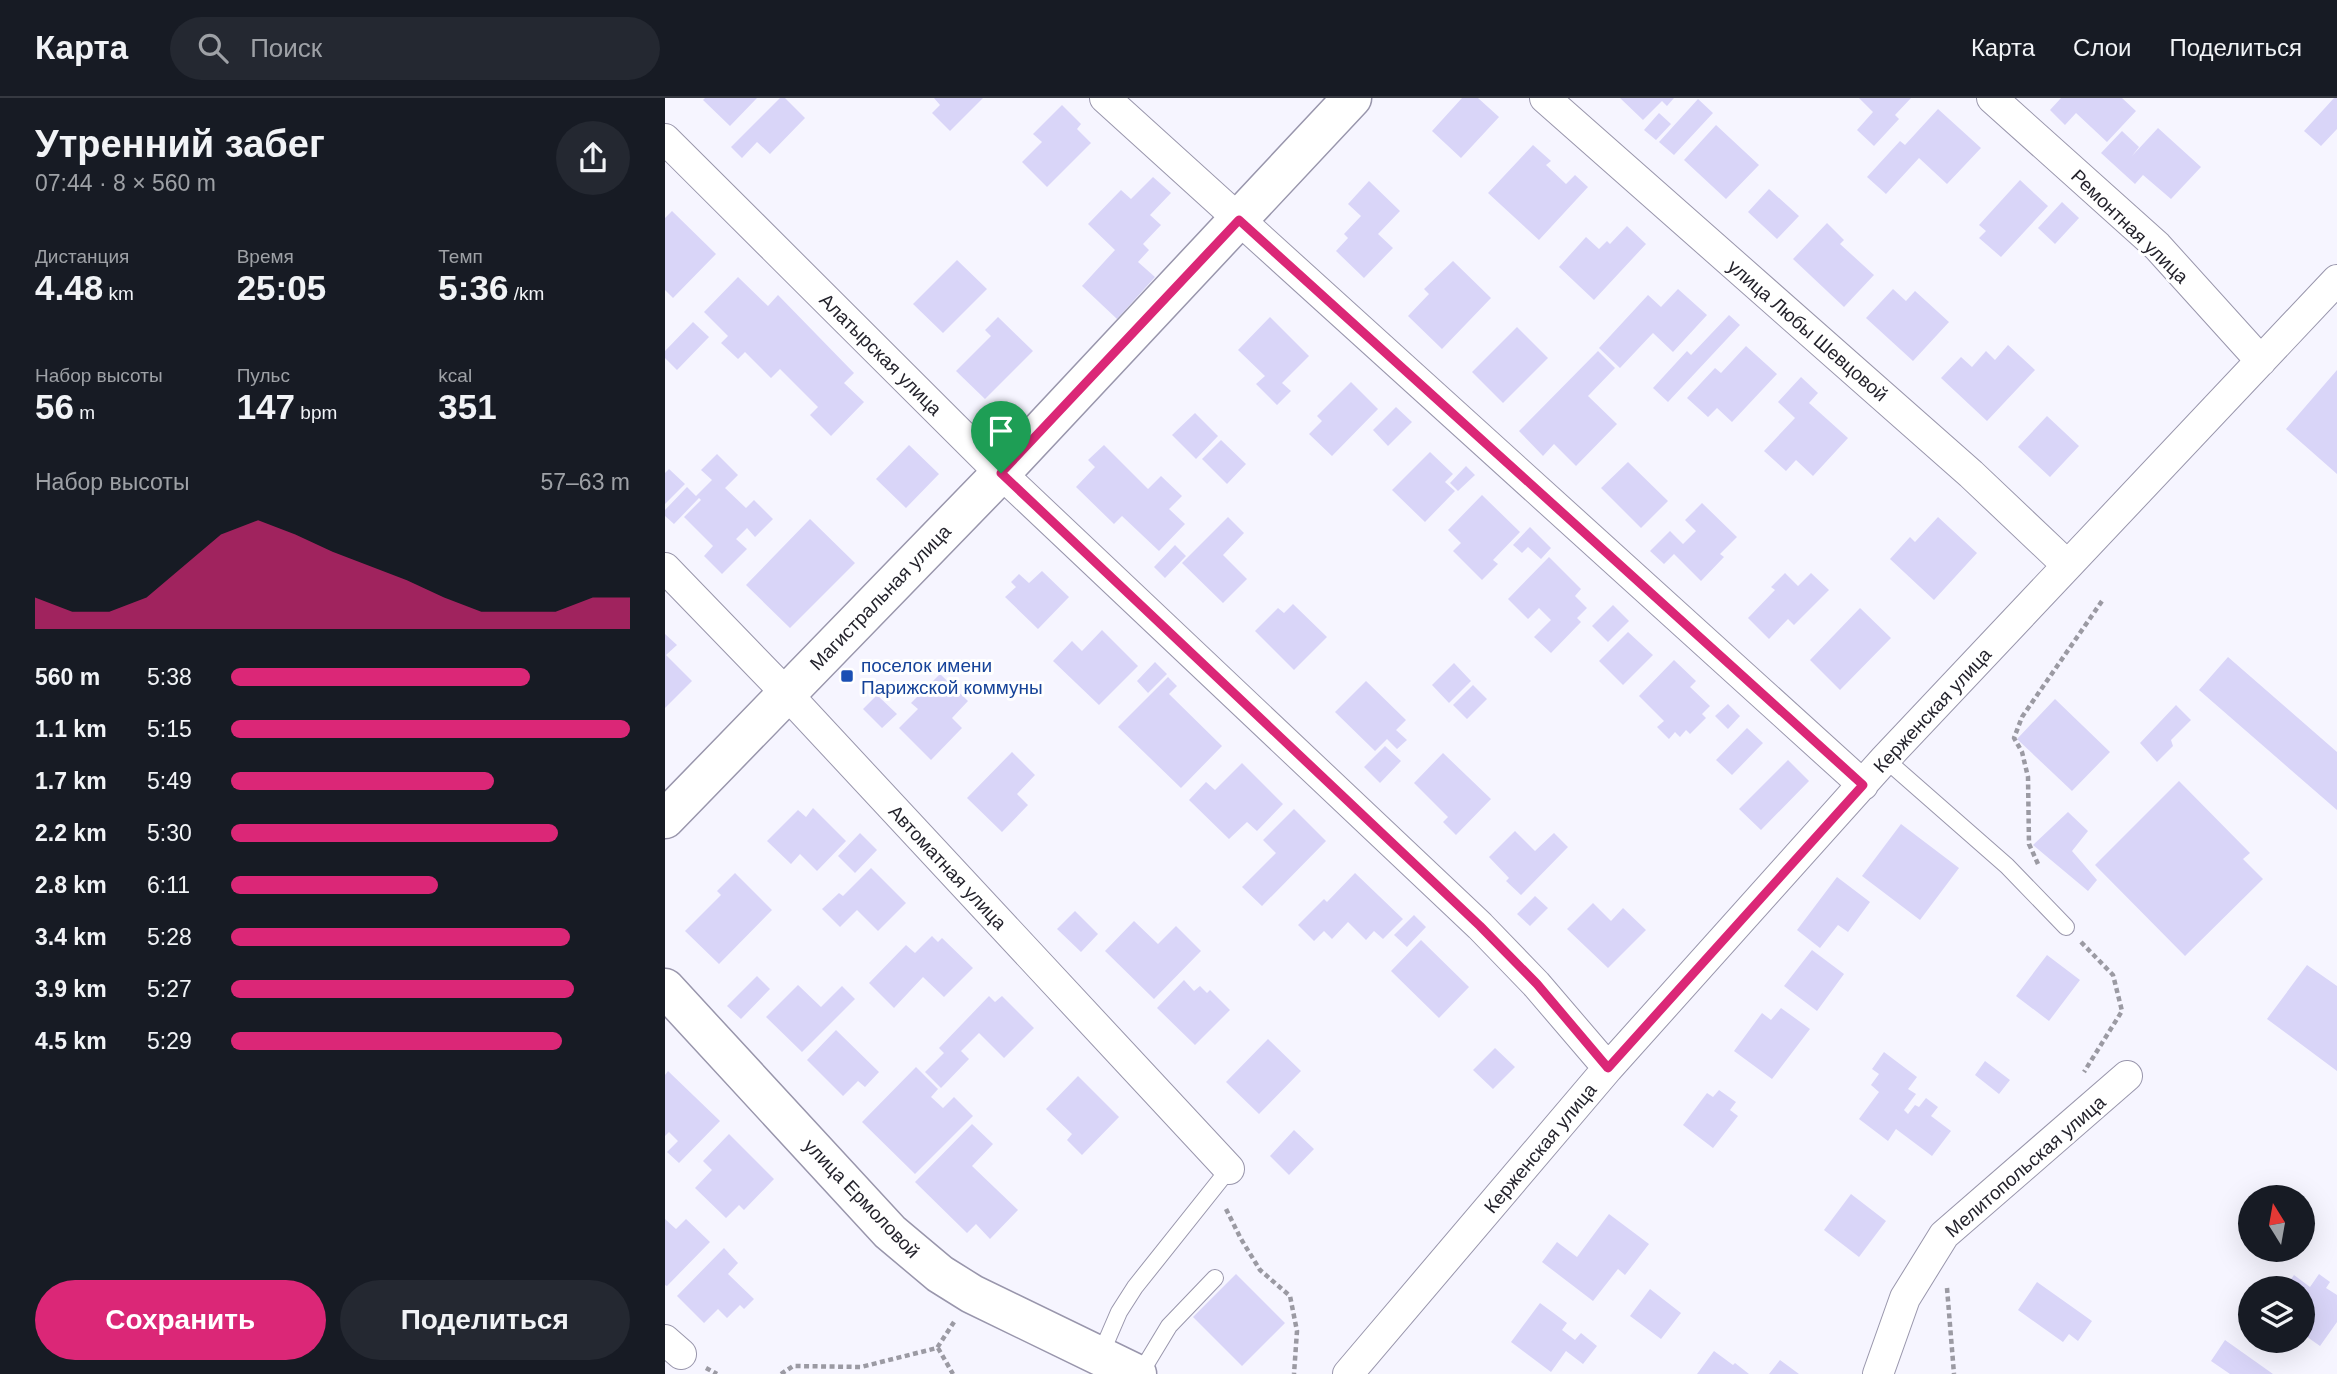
<!DOCTYPE html>
<html lang="ru">
<head>
<meta charset="utf-8">
<style>
	body { margin:0; font-family:Arial,sans-serif; background:#242831; color:#f1f3f6; height:100vh; display:flex; flex-direction:column; font-size:26px; white-space:nowrap }
	* { box-sizing:border-box; margin:0 }
	p { font-size:23px; color:#9ea1a6 }
	.icon { flex:none; width:38px; height:38px; fill:none; stroke:currentColor; stroke-width:2; stroke-linecap:round; stroke-linejoin:round }
	.map { position:relative; flex:1; overflow:hidden }
	.drawer { display:flex; flex-direction:column; background:#171b24; width:665px }
	.drawer>* { flex:none }
	.needle { width:46px; rotate:349deg }
	.fabs { position:absolute; left:1573px; top:1087px; display:grid; gap:14px }
	.fabs a { display:grid; place-items:center; width:77px; height:77px; border-radius:50%; background:#171b24; box-shadow:0 7px 28px #0002; font-size:35px }
	.pin { position:absolute; display:grid; place-items:center; width:60px; height:60px; color:#fff; margin:-72px -30px; border-radius:50% 50% 50% 0; rotate:-45deg; box-shadow:0 0 7px #0007 }
	.pin .icon { rotate:45deg }
	.round { display:grid; place-items:center; flex:none; width:74px; height:74px; border-radius:37px; background:#242831 }
	.head { display:flex; align-items:center; justify-content:space-between; height:119px; padding:0 35px }
	h1 { font-size:38px; font-weight:600; line-height:52px }
	.metrics { display:grid; grid-template-columns:repeat(3,1fr); gap:10px; height:119px; padding:7px 35px }
	.metrics div { display:grid; align-content:center }
	.metrics b { font-size:35px; font-weight:600 }
	.metrics small { font-size:19px; font-weight:400 }
	.metrics p { font-size:19px }
	.chart { height:196px; padding:14px 35px }
	.chart p { display:flex; justify-content:space-between }
	.chart svg { width:100%; height:126px; margin-top:7px; fill:#db2777; opacity:.7 }
	.primary-button { display:flex; gap:14px; margin-top:auto; padding:14px 35px }
	.primary-button a { flex:1; height:80px; border-radius:42px; background:#db2777; color:#fff; font-size:28px; font-weight:600; line-height:80px; text-align:center }
	.primary-button a+a { background:#242831; color:#f1f3f6 }
	ul { padding:0 35px; list-style:none; font-size:23px }
	li { display:grid; grid-template-columns:112px 84px 1fr; align-items:center; height:52px }
	li i { height:18px; border-radius:9px; background:#db2777 }
	header { display:flex; align-items:center; gap:42px; box-sizing:border-box; height:98px; padding:0 35px; background:#171b24; border-bottom:2px solid #363941 }
	header strong { font-size:33px }
	nav { display:flex; gap:38px; margin-inline-start:auto; font-size:24px }
	.search { width:490px; height:63px; background:#242831; display:flex; align-items:center; gap:18px; box-sizing:border-box; padding:0 24px; border-radius:38px; color:#9ea1a6; font-size:26px }
	main { display:flex; flex:1; min-height:0 }
	.map>svg:first-child { display:block }
	.building { fill:#d9d5f8 }
	.lines { fill:none; stroke-linecap:round; stroke-linejoin:round }
	.lane-casing { stroke:#9996ac; stroke-width:18 }
	.street-casing { stroke:#9996ac; stroke-width:32 }
	.secondary-casing { stroke:#9996ac; stroke-width:41 }
	.path { stroke:#9b9aa3; stroke-width:4.5; stroke-dasharray:5 3.5; stroke-linecap:butt }
	.lane { stroke:#fff; stroke-width:16 }
	.street { stroke:#fff; stroke-width:30 }
	.secondary { stroke:#fff; stroke-width:38 }
	.route-casing { stroke:#fff; stroke-width:14 }
	.route { stroke:#db2777; stroke-width:9 }
	.transit-dot { fill:#1a4fb4; stroke:#fff; stroke-width:2.5 }
	.labels { text-anchor:middle; stroke-width:6; stroke-linejoin:round; paint-order:stroke }
	.street-label { font-size:19px; fill:#24232c; stroke:#fff }
	.transit-label { font-size:19px; fill:#164399; stroke:#fff; text-anchor:start }
</style>
</head>
<body>
<header>
<strong>Карта</strong>
<div class="search"><svg class="icon" aria-label="search" viewBox="0 0 24 24"><circle cx="10" cy="10" r="6"/><path d="M15 15l6 6"/></svg>Поиск</div>
<nav><a>Карта</a><a>Слои</a><a>Поделиться</a></nav>
</header>
<main>
<section class="drawer">
<div class="head"><div><h1>Утренний забег</h1><p>07:44 · 8 × 560 m</p></div><a class="round"><svg class="icon" aria-label="share" viewBox="0 0 24 24"><path d="M12 15V3M7 8l5-5 5 5M5 13v7h14v-7"/></svg></a></div>
<div class="metrics">
<div><p>Дистанция</p><b>4.48<small> km</small></b></div>
<div><p>Время</p><b>25:05</b></div>
<div><p>Темп</p><b>5:36<small> /km</small></b></div>
</div>
<div class="metrics">
<div><p>Набор высоты</p><b>56<small> m</small></b></div>
<div><p>Пульс</p><b>147<small> bpm</small></b></div>
<div><p>kcal</p><b>351</b></div>
</div>
<div class="chart"><p><span>Набор высоты</span>57–63 m</p>
<svg viewBox="0 0 160 44" preserveAspectRatio="none"><path d="M0 44V33L10 38L20 38L30 33L40 22L50 11L60 6L70 11L80 17L90 22L100 27L110 33L120 38L130 38L140 38L150 33L160 33V44z"/></svg>
</div>
<ul>
<li><b>560 m</b>5:38<i style="width:75%"></i></li>
<li><b>1.1 km</b>5:15<i style="width:100%"></i></li>
<li><b>1.7 km</b>5:49<i style="width:66%"></i></li>
<li><b>2.2 km</b>5:30<i style="width:82%"></i></li>
<li><b>2.8 km</b>6:11<i style="width:52%"></i></li>
<li><b>3.4 km</b>5:28<i style="width:85%"></i></li>
<li><b>3.9 km</b>5:27<i style="width:86%"></i></li>
<li><b>4.5 km</b>5:29<i style="width:83%"></i></li>
</ul>
<div class="primary-button"><a>Сохранить</a><a>Поделиться</a></div>
</section>
<div class="map">
<svg width="1672" height="1276" viewBox="0 0 1672 1276">
	<rect width="100%" height="100%" fill="#f6f5ff"/>
	<path class="building" d="M40 0H92L65 28 38 2Z
		M115 0H120L140 20 105 56 92 44 77 60 66 49Z
		M269 0H318L285 33 267 15 275 7Z
		M797 0H813L834 19 796 60 767 33Z
		M955 0H1009L1002 8 997 3 978 22Z
		M1194 0H1246L1230 17 1234 21 1209 48 1192 32 1208 14Z
		M1396 0H1457L1471 13 1442 44 1411 15 1400 27 1385 12Z
		M1669 0H1672V31L1656 48 1639 33Z
		M1033 1 1048 15 1009 57 994 44Z
		M397 7 416 26 412 31 426 45 382 89 357 64 377 44 368 36Z
		M1273 11 1316 50 1282 86 1254 60 1221 96 1202 79 1235 43 1240 47Z
		M994 15 1006 26 991 42 979 32Z
		M1051 27 1094 67 1061 101 1019 62Z
		M1493 30 1536 69 1506 101 1478 77 1470 86 1436 55 1457 33 1474 49 1467 58Z
		M868 47 886 63 881 67 901 86 910 77 923 89 874 142 823 95Z
		M488 79 506 95 485 117 496 127 478 146 484 152 473 164 490 179 452 221 417 188 450 152 423 126 456 92 466 101Z
		M1355 82 1383 108 1336 159 1314 140 1321 133 1314 127Z
		M704 83 735 113 713 136 728 150 699 180 671 153 683 140 679 136 696 118 683 106Z
		M1104 91 1134 118 1112 141 1083 114Z
		M1397 104 1414 120 1390 146 1373 130Z
		M7 113 51 156 8 200 0 192V120Z
		M1162 125 1179 142 1175 146 1209 177 1179 209 1128 161Z
		M962 128 981 146 929 202 894 169 921 139 934 151 942 143 945 146Z
		M292 162 322 191 278 235 248 206Z
		M788 163 826 200 777 251 743 218 764 196 759 191Z
		M73 179 103 208 113 197 189 275 179 285 199 304 166 338 145 317 153 309 115 271 106 280 80 254 73 261 56 245 63 238 39 214Z
		M1013 191 1042 217 1008 254 988 235 955 270 934 250 983 197 996 209Z
		M1228 191 1241 203 1250 193 1284 224 1248 263 1201 220Z
		M1064 217 1075 227 1003 304 988 290 1022 253 1026 257Z
		M333 219 368 253 320 301 291 273 326 238 320 232Z
		M605 219 644 258 617 285 626 293 612 307 591 286 600 278 573 252Z
		M28 224 44 239 12 272 0 260V253Z
		M852 229 883 260 838 305 807 274Z
		M1343 247 1370 272 1322 323 1276 280 1296 259 1307 269 1321 253 1330 262Z
		M1081 248 1112 276 1067 324 1052 310 1043 319 1022 300 1050 270 1056 275Z
		M933 253 950 270 923 298 952 326 911 368 889 346 878 358 854 333Z
		M1672 272V376L1621 331Z
		M1136 279 1153 295 1144 305 1183 340 1148 378 1131 362 1121 373 1099 353 1130 320 1113 304Z
		M686 284 713 311 667 358 644 336 657 323 652 318Z
		M731 309 747 324 723 348 708 332Z
		M530 315 553 338 531 361 507 337Z
		M1382 318 1414 348 1385 379 1353 349Z
		M556 342 581 366 562 386 537 361Z
		M244 347 274 376 241 410 211 381Z
		M439 347 483 391 496 378 517 398 504 411 520 426 494 453 457 418 449 426 411 389 430 369 423 362Z
		M765 354 788 376 780 384 790 393 760 424 727 392Z
		M52 356 73 377 60 390 81 410 89 402 108 421 90 439 82 430 71 441 82 451 57 476 39 458 48 448 19 419 36 402 34 400 9 426 0 418V412L22 389 31 398 47 382 36 372Z
		M963 364 1003 403 976 430 936 390Z
		M801 368 810 377 793 393 785 385Z
		M4 371 20 386 0 406V375Z
		M817 397 855 434 828 462 833 466 817 482 788 453 796 445 783 432Z
		M1037 405 1072 439 1055 456 1059 459 1036 483 1009 456 999 466 985 453 1005 433 1018 446 1031 433 1020 422Z
		M563 419 579 435 558 457 582 481 558 505 517 465Z
		M1273 419 1312 455 1269 502 1225 461 1245 439 1250 444Z
		M145 421 190 465 125 530 81 487Z
		M865 429 886 450 876 461 863 449 857 455 848 447Z
		M510 447 521 458 500 480 489 469Z
		M884 459 916 491 910 498 922 510 912 520 916 524 886 555 869 539 886 522 874 510 863 521 843 501Z
		M377 473 404 499 373 531 340 499 351 489 346 484 354 476 364 485Z
		M1120 475 1133 488 1146 475 1164 492 1129 527 1123 521 1104 541 1083 520 1110 492 1106 489Z
		M628 506 662 539 629 572 590 533 613 510 619 515Z
		M948 507 964 523 943 544 927 528Z
		M1195 510 1226 540 1175 592 1145 562Z
		M437 532 473 568 434 607 388 563 407 543 417 553Z
		M963 534 988 557 958 587 934 563Z
		M0 536 12 547 1 557 27 583 0 610Z
		M1563 559 1672 654V712L1534 592Z
		M1009 562 1031 583 1025 589 1045 608 1037 616 1041 620 1025 636 1021 632 1015 639 1010 634 1004 641 992 629 999 623 974 598Z
		M490 564 502 576 483 595 472 583Z
		M789 565 806 583 784 605 767 587Z
		M275 576 303 603 287 620 297 630 266 662 234 630 253 611 246 605Z
		M503 579 512 588 504 596 557 648 516 690 453 629Z
		M701 583 741 622 731 632 742 642 732 651 722 641 710 653 670 614Z
		M808 587 822 601 802 621 788 607Z
		M212 597 232 616 217 630 198 611Z
		M1390 601 1445 654 1407 693 1352 641Z
		M1063 606 1075 618 1063 631 1050 618Z
		M1511 607 1526 622 1506 642 1508 648 1492 664 1475 645Z
		M1082 630 1098 645 1067 677 1051 662Z
		M720 648 736 663 715 685 699 669Z
		M347 654 370 677 352 696 363 707 337 734 302 700Z
		M778 655 826 701 791 737 778 724 783 719 749 685Z
		M1123 662 1144 683 1096 732 1074 711Z
		M577 665 618 706 592 733 582 724 564 741 524 702 541 684 550 692Z
		M1514 683 1585 755 1578 761 1598 781 1520 858 1430 767Z
		M148 710 181 743 152 773 135 756 126 766 102 743 133 712 141 719Z
		M629 711 661 743 597 808 577 789 611 755 598 742Z
		M1403 714 1423 733 1407 753 1432 782 1423 793 1368 747Z
		M1236 726 1294 770 1255 822 1197 778Z
		M850 733 870 753 889 735 903 749 856 797 841 783 844 780 824 759Z
		M195 735 212 752 190 775 173 758Z
		M206 770 241 805 213 833 192 812 175 829 157 811 174 795 178 798Z
		M70 775 107 812 54 866 20 833 56 797 52 793Z
		M690 775 738 821 718 841 709 833 701 842 683 824 667 841 659 833 649 843 633 827 659 801 662 804Z
		M1172 779 1205 804 1183 834 1173 827 1155 850 1132 832Z
		M870 798 883 810 865 828 852 816Z
		M928 805 946 823 958 810 981 832 943 870 902 831Z
		M410 813 433 836 416 854 392 831Z
		M749 817 761 829 742 849 729 837Z
		M469 823 493 846 511 828 536 853 489 901 440 853Z
		M267 838 273 844 277 840 308 870 279 899 258 879 229 910 204 885 241 847 250 855Z
		M756 842 804 889 774 920 726 873Z
		M1147 852 1179 876 1152 913 1119 888Z
		M1382 857 1415 882 1384 923 1351 898Z
		M1642 867 1672 888V973L1602 921Z
		M92 878 105 891 76 921 62 908Z
		M519 882 529 893 535 888 542 895 545 892 565 912 530 947 492 910Z
		M133 887 156 909 177 888 190 901 137 954 101 919Z
		M324 898 330 904 337 898 369 930 339 960 314 935 296 953 304 961 276 990 260 974 279 955 274 950Z
		M1116 910 1145 931 1107 981 1069 953 1097 915 1106 922Z
		M171 932 214 974 200 989 193 983 178 998 142 962Z
		M603 941 636 973 594 1016 561 984Z
		M830 950 850 969 828 991 808 972Z
		M1219 954 1252 979 1243 991 1251 996 1239 1012 1243 1016 1250 1007 1254 1009 1261 1000 1273 1009 1266 1018 1286 1033 1267 1058 1231 1031 1223 1043 1194 1021 1214 994 1206 987 1214 976 1207 971Z
		M1320 963 1345 982 1334 996 1310 977Z
		M251 969 273 991 266 999 278 1010 289 999 308 1018 250 1076 197 1024Z
		M3 973 55 1023 14 1065 2 1054 13 1043 4 1034 0 1038V977Z
		M413 978 454 1019 417 1057 402 1042 407 1036 381 1011Z
		M1054 992 1071 1004 1065 1012 1073 1018 1048 1050 1018 1027 1042 995 1048 999Z
		M307 1026 328 1046 307 1068 353 1112 325 1141 311 1126 302 1135 250 1084Z
		M629 1032 649 1051 624 1077 605 1058Z
		M64 1036 109 1081 79 1112 74 1107 61 1120 30 1090 47 1072 38 1063Z
		M1186 1096 1221 1123 1194 1159 1159 1132Z
		M944 1116 984 1146 960 1177 953 1171 928 1203 877 1164 892 1144 912 1159Z
		M0 1121 11 1131 21 1121 45 1144 2 1188 0 1187Z
		M59 1150 73 1165 63 1176 89 1201 79 1211 75 1207 62 1220 53 1211 39 1225 12 1198Z
		M571 1176 620 1225 577 1268 528 1219Z
		M1654 1176 1665 1184 1661 1190 1672 1197V1224L1655 1248 1638 1236V1190H1620L1629 1177 1645 1189Z
		M1372 1184 1427 1223 1413 1243 1404 1236 1398 1244 1353 1212Z
		M985 1191 1016 1215 996 1241 965 1218Z
		M875 1205 902 1225 897 1232 910 1242 916 1235 932 1248 918 1266 901 1253 886 1274 846 1244Z
		M1560 1242 1608 1276H1565L1546 1263Z
		M1049 1253 1068 1267 1070 1265 1084 1276H1032Z
		M1115 1262 1134 1276H1104Z"/>
	<g class="lines">
		<defs>
			<path id="lane" d="M1220 661 1342 768 1401 829
				M435 1258 454 1214 470 1189 564 1071
				M475 1276 504 1228 550 1180"/>
			<path id="street" d="M440 0 1198 687
				M880 0 1306 376 1402 467
				M1327 0 1492 148 1596 263
				M0 41 323 363 815 828 871 886 943 970
				M0 470 121 595 564 1071
				M0 1242 16 1256
				M683 1276 943 970 1220 661 1672 182
				M1213 1276 1240 1200 1279 1137 1462 978"/>
			<path id="secondary" d="M0 721 336 375 687 0
				M0 890 225 1134 275 1176 307 1196 472 1276"/>
		</defs>
		<use href="#lane" class="lane-casing"/>
		<use href="#street" class="street-casing"/>
		<use href="#secondary" class="secondary-casing"/>
		<path class="path" d="M1373 766 1364 746 1363 679 1357 654 1349 640 1357 619 1437 503
			M1416 844 1448 877 1457 913 1419 974
			M561 1111 576 1141 595 1172 625 1198 632 1233 629 1276
			M1282 1190 1289 1276
			M273 1250 288 1276
			M41 1270 52 1276
			M116 1276 128 1268 196 1269 272 1250 289 1224"/>
		<use href="#lane" class="lane"/>
		<use href="#street" class="street"/>
		<use href="#secondary" class="secondary"/>
	</g>
	<g class="lines">
		<defs>
			<path id="route" d="M574 122 1198 687 943 970 872 886 815 828 336 375Z"/>
		</defs>
		<use href="#route" class="route-casing"/>
		<use href="#route" class="route"/>
	</g>
	<rect class="transit-dot" x="175" y="571" width="14" height="14" rx="3.5"/>
	<g class="labels">
		<g class="street-label">
			<text transform="translate(1465 128) rotate(44)" y="7">Ремонтная улица</text>
			<text transform="translate(1143 232) rotate(41)" y="7">улица Любы Шевцовой</text>
			<text transform="translate(216 256) rotate(45)" y="7">Алатырская улица</text>
			<text transform="translate(215 499) rotate(-46)" y="7">Магистральная улица</text>
			<text transform="translate(1267 612) rotate(-47)" y="7">Керженская улица</text>
			<text transform="translate(283 769) rotate(47)" y="7">Автоматная улица</text>
			<text transform="translate(875 1050) rotate(-50)" y="7">Керженская улица</text>
			<text transform="translate(1360 1068) rotate(-41)" y="7">Мелитопольская улица</text>
			<text transform="translate(197 1100) rotate(46)" y="7">улица Ермоловой</text>
		</g>
		<g class="transit-label">
			<text x="196" y="574">поселок имени<tspan x="196" dy="22">Парижской коммуны</tspan></text>
		</g>
	</g>
</svg>
<div class="fabs">
<a><svg class="needle" viewBox="-14 -14 28 28"><path d="M0-13l5 13h-10z" fill="#e53935"/><path d="M0 13l5-13h-10z" fill="#9ea1a6"/></svg></a>
<a><svg class="icon" aria-label="layers" viewBox="0 0 24 24"><path d="M12 4l9 5-9 5-9-5zM3 14l9 5 9-5"/></svg></a>
</div>
<div class="pin" style="left:336px;top:375px;background:#1e9e55"><svg class="icon" aria-label="arrive" viewBox="0 0 24 24"><path d="M6 21V4h12l-3 4 3 4H6"/></svg></div>
</div>
</main>
</body>
</html>
